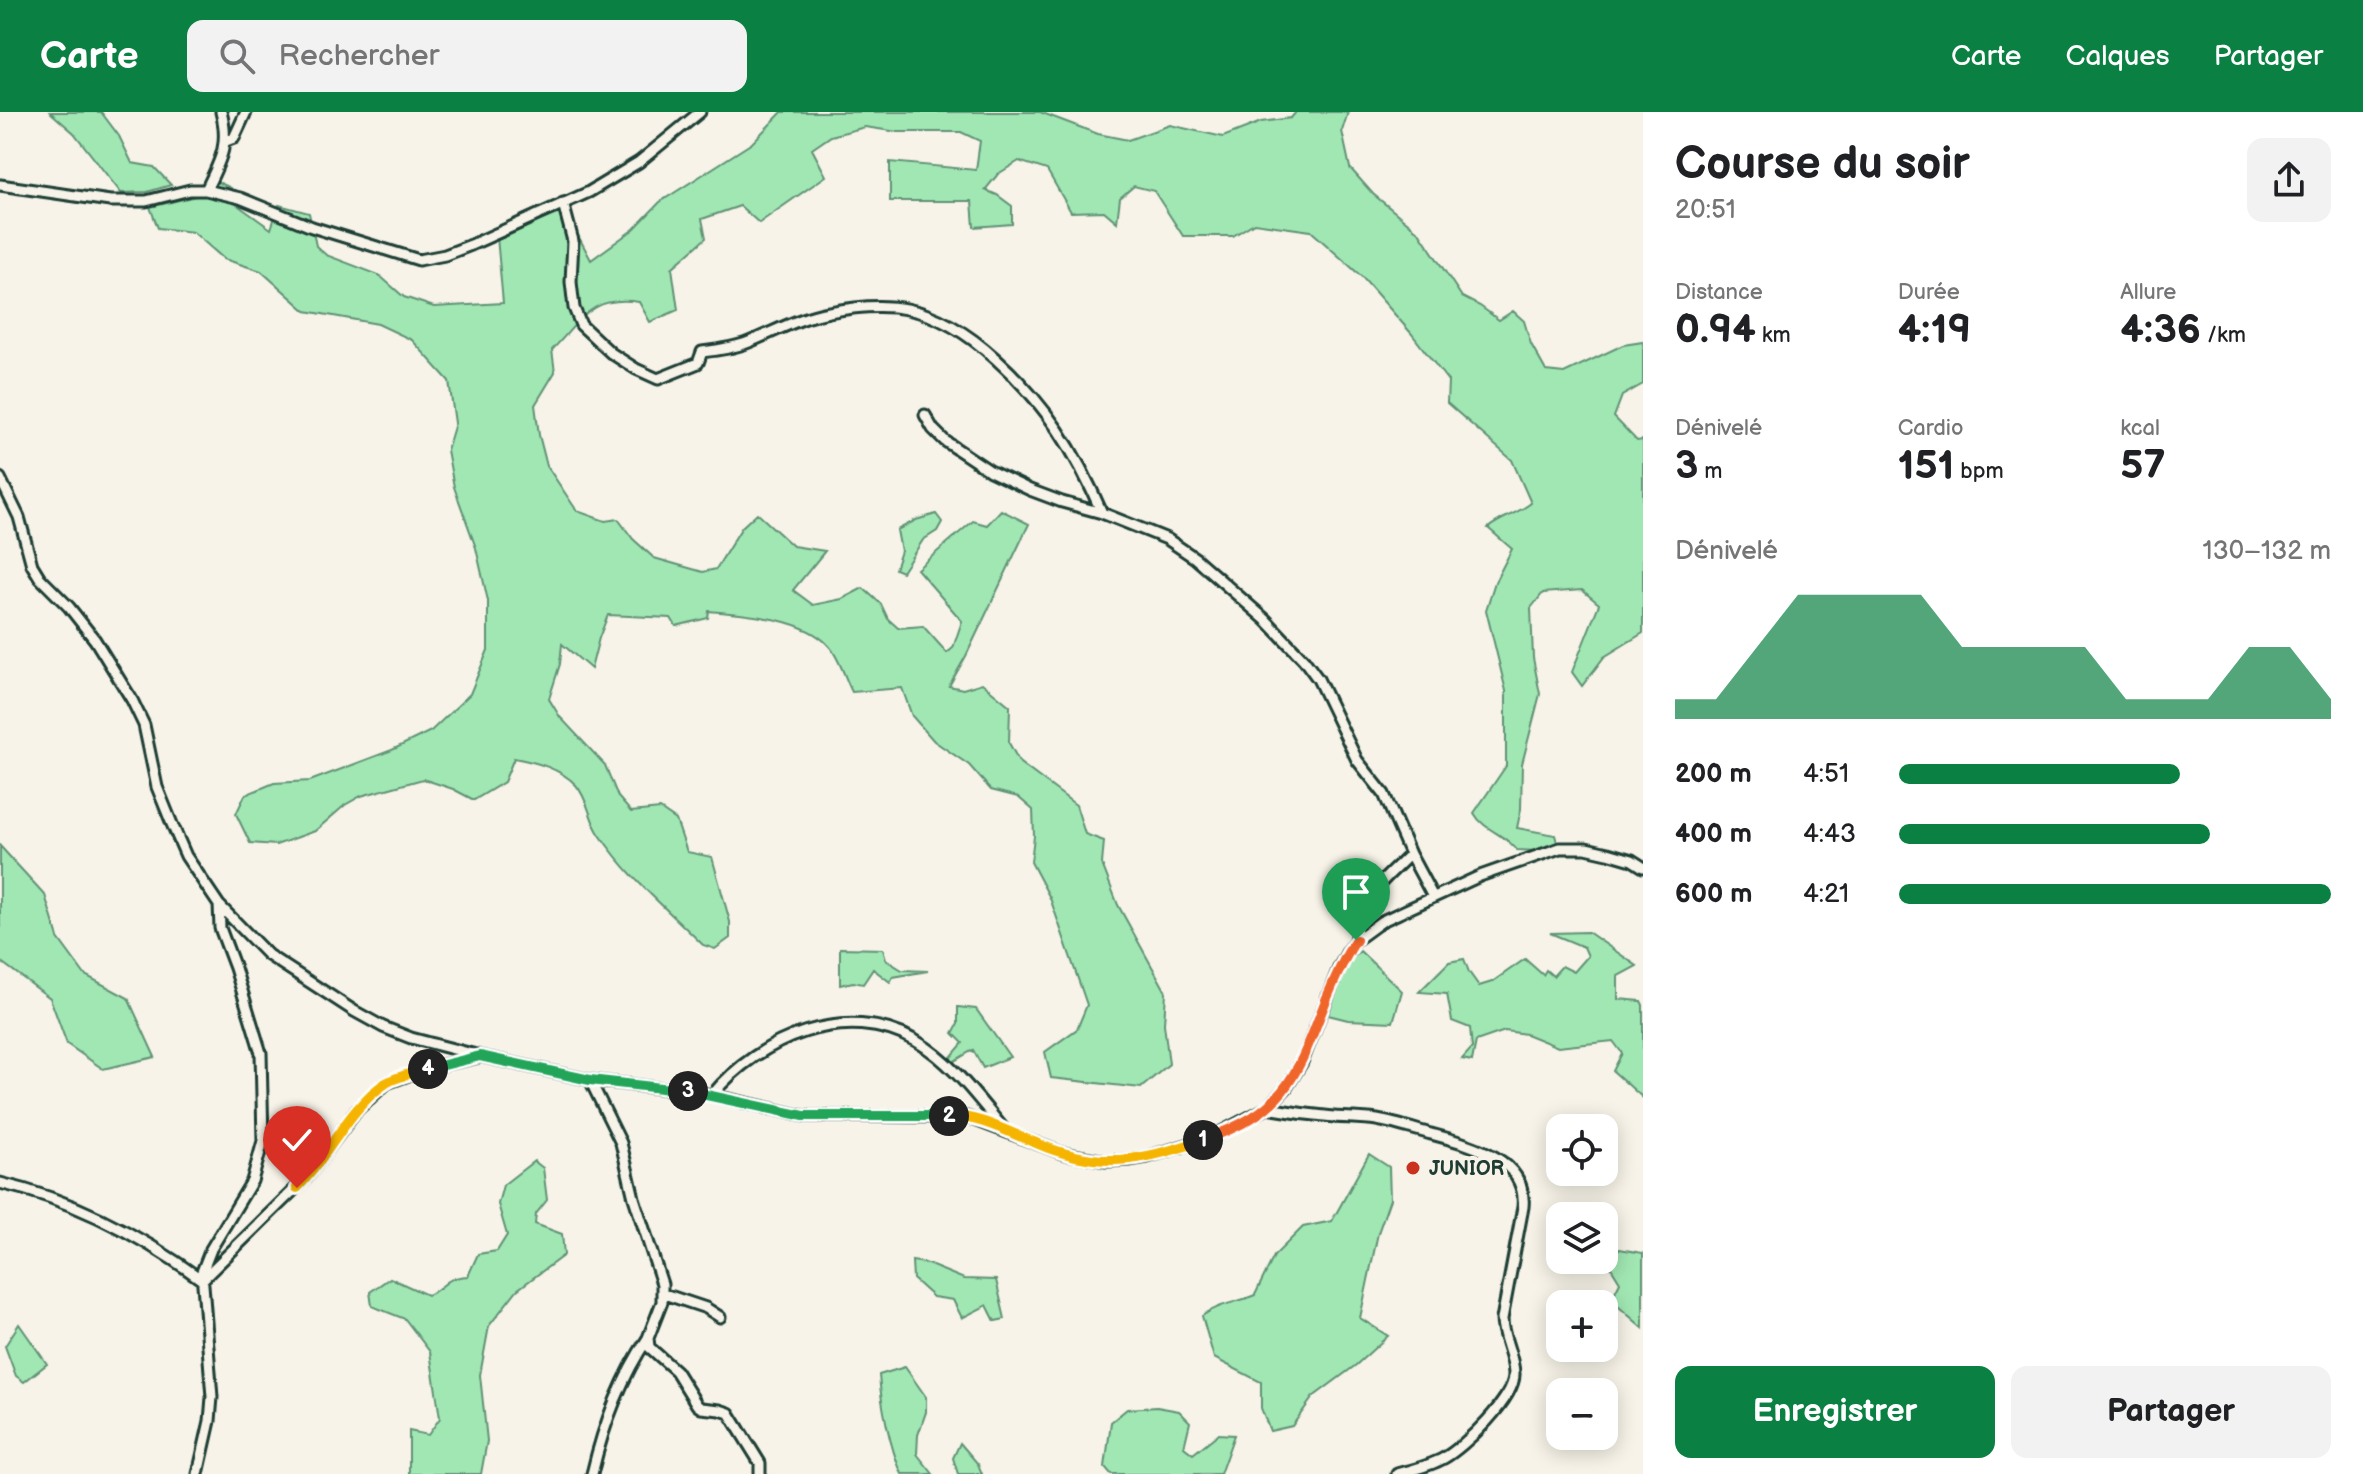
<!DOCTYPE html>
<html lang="fr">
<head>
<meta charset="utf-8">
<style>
	body { margin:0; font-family:"Balsamiq Sans",sans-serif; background:#f2f2f2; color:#202124; height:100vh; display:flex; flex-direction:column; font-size:30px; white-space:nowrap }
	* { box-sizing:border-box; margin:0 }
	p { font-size:26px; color:#757577 }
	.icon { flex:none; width:44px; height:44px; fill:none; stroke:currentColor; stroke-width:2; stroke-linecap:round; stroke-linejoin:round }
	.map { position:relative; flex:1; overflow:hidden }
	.drawer { display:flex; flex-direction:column; background:#fff; width:720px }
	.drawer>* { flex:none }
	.buttons { position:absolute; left:1546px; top:1002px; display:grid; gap:16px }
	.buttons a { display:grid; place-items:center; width:72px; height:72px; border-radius:16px; background:#fff; box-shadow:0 4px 20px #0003; font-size:40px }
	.pin { position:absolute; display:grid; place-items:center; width:68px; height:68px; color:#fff; margin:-82px -34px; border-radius:50% 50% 50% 0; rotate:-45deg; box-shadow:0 0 8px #0007 }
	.pin .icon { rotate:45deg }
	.km { position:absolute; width:40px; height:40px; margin:-20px; border-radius:50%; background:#222; color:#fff; font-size:22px; line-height:40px; text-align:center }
	.round { display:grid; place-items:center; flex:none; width:84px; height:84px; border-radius:16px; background:#f2f2f2 }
	.overview { display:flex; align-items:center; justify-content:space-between; height:136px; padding:0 32px }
	h1 { font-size:44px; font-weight:700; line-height:60px }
	.stats { display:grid; grid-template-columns:repeat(3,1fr); gap:12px; height:136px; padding:8px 32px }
	.stats div { display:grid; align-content:center }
	.stats b { font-size:40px; font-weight:700 }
	.stats small { font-size:22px; font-weight:400 }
	.stats p { font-size:22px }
	.chart { height:224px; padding:16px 32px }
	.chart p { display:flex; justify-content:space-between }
	.chart svg { width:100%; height:144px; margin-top:8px; fill:#0b8043; opacity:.7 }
	.button { display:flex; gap:16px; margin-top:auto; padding:16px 32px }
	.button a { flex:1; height:92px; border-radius:16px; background:#0b8043; color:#fff; font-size:32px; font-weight:700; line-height:92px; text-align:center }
	.button a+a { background:#f2f2f2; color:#202124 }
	ul { padding:0 32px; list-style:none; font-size:26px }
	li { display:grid; grid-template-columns:128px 96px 1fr; align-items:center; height:60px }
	li i { height:20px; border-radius:10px; background:#0b8043 }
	header { display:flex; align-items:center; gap:48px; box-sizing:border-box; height:112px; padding:0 40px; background:#0b8043; color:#fff }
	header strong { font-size:38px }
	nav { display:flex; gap:44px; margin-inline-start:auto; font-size:28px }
	.search { width:560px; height:72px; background:#f2f2f2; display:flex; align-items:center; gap:20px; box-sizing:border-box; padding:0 28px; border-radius:16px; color:#757577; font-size:30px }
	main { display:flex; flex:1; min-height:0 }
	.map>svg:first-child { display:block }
	.green { fill:#a1e7b3; stroke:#609274; stroke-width:2 }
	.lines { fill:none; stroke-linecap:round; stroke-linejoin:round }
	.street-casing { stroke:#1f3d34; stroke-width:15 }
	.street { stroke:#f7f3e8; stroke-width:9 }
	.split-1-casing { stroke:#fff; stroke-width:16 }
	.split-2-casing { stroke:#fff; stroke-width:16 }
	.split-3-casing { stroke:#fff; stroke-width:16 }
	.split-4-casing { stroke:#fff; stroke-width:16 }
	.split-5-casing { stroke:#fff; stroke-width:16 }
	.split-1 { stroke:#f0652b; stroke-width:10 }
	.split-2 { stroke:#f5b400; stroke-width:10 }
	.split-3 { stroke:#22a559; stroke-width:10 }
	.split-4 { stroke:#22a559; stroke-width:10 }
	.split-5 { stroke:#f5b400; stroke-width:10 }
	.poi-dot { fill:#c8321e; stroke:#f7f3e8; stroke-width:3 }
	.labels { text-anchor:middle; stroke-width:8; stroke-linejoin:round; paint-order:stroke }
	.poi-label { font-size:20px; font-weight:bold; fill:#1f3d34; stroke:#f7f3e8; text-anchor:start }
</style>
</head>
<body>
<header>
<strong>Carte</strong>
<div class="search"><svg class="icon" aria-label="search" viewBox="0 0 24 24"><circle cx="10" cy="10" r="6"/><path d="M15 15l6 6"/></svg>Rechercher</div>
<nav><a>Carte</a><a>Calques</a><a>Partager</a></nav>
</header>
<main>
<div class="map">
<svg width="1643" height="1362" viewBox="0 0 1643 1362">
	<rect width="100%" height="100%" fill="#f7f3e8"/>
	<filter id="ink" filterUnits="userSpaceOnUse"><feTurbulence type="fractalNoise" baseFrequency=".0125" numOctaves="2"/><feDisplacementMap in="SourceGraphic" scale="16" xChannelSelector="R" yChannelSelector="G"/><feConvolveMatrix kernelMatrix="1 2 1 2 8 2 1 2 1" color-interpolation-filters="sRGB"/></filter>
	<g filter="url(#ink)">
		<path class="green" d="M50 0H101L119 24 132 51 154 55 171 73 147 80 121 81 74 21Z
			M782 0H1040L1098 22 1128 28 1170 13 1223 25 1261 10 1291 6 1296 0H1348L1342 19 1350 56 1373 82 1419 120 1462 185 1480 194 1499 208 1513 199 1524 209 1531 232 1546 259 1564 261 1623 233 1643 230V272L1622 284 1614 305 1637 329 1643 328V521L1604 545 1582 574 1572 560 1599 492 1582 478 1543 481 1531 496 1533 546 1540 582 1522 652 1521 697 1517 716 1555 723 1557 730 1538 739 1517 738C1505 722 1484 719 1474 701L1506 654V579L1486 498 1495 470 1512 437 1488 416C1502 405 1517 402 1531 391L1512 348 1447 291 1448 269 1411 221 1362 165 1311 119 1254 111 1233 124H1183L1154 79 1134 74 1120 86 1117 110 1104 99 1071 100 1047 58 1019 49 998 62 985 78 997 83 1012 94V112L974 115 972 89H890V50L976 58 980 29 961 20H898L865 15 831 24 812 37 826 64 759 111 740 94 702 107 706 126 672 156 678 198 650 210 639 190C591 183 582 207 552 238L555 260 535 293 539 323 547 354 577 399 605 409 618 407 633 427 654 446 703 460 716 457 742 415 757 401 793 434 825 439 793 478 813 493 842 487 863 476 881 492 888 507 898 516 923 514 947 541 953 536 962 509 917 457 973 409 987 413 1001 398 1029 412 966 544 949 574 963 577 982 571 1010 594 1009 631 1020 651 1076 693 1085 722 1104 729 1102 752 1118 793 1166 880 1164 912 1169 952 1141 976 1051 966 1045 940 1077 917 1087 893 1050 786 1031 750 1034 724 1033 698 1018 685 991 678 969 653 934 629 912 604 902 576 852 580C845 566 839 545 829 534 805 506 744 502 709 499L708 506 676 514 671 506 608 503 599 526 591 557 562 532 560 552 549 587 560 605 605 653 618 685 631 700 660 697 676 708 687 740 712 745 730 810V826L715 837 703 833C667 797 628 765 600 723 589 708 589 688 576 673 560 656 535 650 514 646L504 670 474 688 453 677 423 667 361 684 345 693 315 719 276 733 250 731 236 702 245 683 274 671 310 669 392 638 431 619 470 582 488 538V489L476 436 454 375 447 338 455 311 449 269 412 228 378 212 306 199 261 159 224 147 193 120 158 116 150 95 200 83 216 69 231 76 236 92 271 117 279 93 309 101 316 134 326 143 379 163 404 185 434 195 503 191 497 125 565 99 591 148 634 117 660 90 752 31Z
			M936 402 942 410 937 419 923 428 902 460 895 457 901 439 897 418 916 408Z
			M0 734 45 783 58 826 85 863 128 886 155 945 103 957 67 932 50 886 0 849Z
			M1588 820 1637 854 1618 864V887L1641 889 1643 893V986L1613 959 1622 941 1613 929 1558 935 1526 922 1505 919 1476 929 1472 949 1462 947 1472 936 1470 916 1452 909 1447 882 1419 880 1449 850 1464 847 1469 860 1479 874 1492 870 1525 847 1543 863 1546 858 1553 864 1562 854 1574 860 1588 844 1584 835 1550 821Z
			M840 836 883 837 886 848 902 858 928 859 893 865 890 870 873 857 863 872 853 870 840 873Z
			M1360 839 1402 879 1393 910 1348 908 1328 903 1347 850Z
			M958 895 976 897 1010 945 983 956 973 938 951 951V945L963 931 953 921 958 912Z
			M1369 1042 1389 1055 1390 1087 1378 1121 1360 1206 1388 1224 1356 1253 1313 1285 1292 1314 1270 1319 1261 1296V1270L1214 1246 1202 1204C1218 1192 1236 1191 1255 1183L1274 1144 1303 1115 1332 1109Z
			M534 1049 543 1056 547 1088 536 1102 535 1112 562 1122 564 1143 517 1178 489 1214 480 1263 487 1329 481 1362H409V1319L428 1323 440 1306 430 1240 405 1207 372 1194 370 1180 390 1166 427 1183C448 1175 441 1166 468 1164L478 1142 497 1139 507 1123 498 1092 503 1073Z
			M1608 1135 1643 1141V1216L1611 1188 1620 1170 1612 1157 1597 1148H1604V1140Z
			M912 1149 925 1151 964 1167 996 1168 1005 1207 995 1209 987 1193 962 1206 953 1188 933 1185 913 1167Z
			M19 1212 47 1252 24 1270 16 1264 5 1234Z
			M905 1255 926 1285V1300L918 1323 917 1342 933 1362H902C890 1336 881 1291 879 1263Z
			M1157 1295 1179 1299 1190 1310 1184 1335 1193 1342 1218 1322 1234 1323 1220 1362H1111L1105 1355 1111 1310 1127 1297Z
			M960 1331 978 1352 982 1362H958L953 1346Z"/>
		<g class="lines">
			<defs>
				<path id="street" d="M226 29 234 26 246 0
					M0 73 110 89H146L190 78H206L240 86 312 115 419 148 445 143 471 133 589 80 639 50 700 0
					M206 78C220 49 230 33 221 0
					M563 91 573 129 571 170 574 196 581 213 611 241 636 257 658 267 698 251 702 240C718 238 734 236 749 230 776 219 800 205 829 200 854 195 881 192 907 197 942 204 971 224 996 247 1046 292 1076 340 1102 401
					M925 303 933 317 945 329 990 359 1030 378 1062 390 1102 401 1167 427 1195 446 1266 508 1304 548 1318 567 1357 648 1384 682 1410 742 1433 785
					M0 366 19 405 32 453 40 466 69 495 95 528 132 588 144 613 157 675 172 712 186 744 219 793 268 843 354 899 383 915 411 926 480 944 590 968 702 981 804 1004 967 1005 1062 1041 1106 1049 1129 1048 1147 1045 1210 1026 1267 996 1286 976 1302 950 1339 856 1347 841 1356 828 1382 809 1480 764 1560 736H1586L1608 741 1632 748 1643 755
					M1356 828C1354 788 1385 768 1410 742
					M590 968 621 1031 634 1086 662 1172V1190L648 1226 649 1235 676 1259 697 1293 701 1296 720 1298 729 1301 760 1351V1362
					M712 983C759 926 846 889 916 929 952 950 977 985 1003 1016
					M1267 996C1289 1000 1311 1003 1334 1005 1348 1006 1363 1006 1377 1008 1395 1011 1413 1017 1431 1022 1468 1032 1528 1046 1523 1095L1502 1207C1502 1226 1514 1243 1514 1262 1515 1286 1464 1335 1444 1346 1430 1354 1412 1358 1397 1362
					M0 1071C74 1088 142 1124 202 1168L306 1066 357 998 387 971 425 957 479 945
					M664 1182 706 1196 720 1205
					M198 1362 210 1309 212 1285 202 1160 211 1137 252 1069 263 1029 261 941 235 856 220 816 219 793
					M592 1362C603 1315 621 1266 648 1226"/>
			</defs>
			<use href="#street" class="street-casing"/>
			<use href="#street" class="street"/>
		</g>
	</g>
	<g class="lines" filter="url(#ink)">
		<defs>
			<path id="split-1" d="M1203 1028C1287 999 1296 965 1326 888 1335 867 1343 847 1356 828"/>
			<path id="split-2" d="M949 1004C980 1004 1008 1020 1036 1031 1098 1058 1141 1050 1203 1028"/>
			<path id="split-3" d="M688 979 804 1004H949"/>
			<path id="split-4" d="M428 957 480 944 590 968 688 979"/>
			<path id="split-5" d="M297 1076C329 1044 348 996 386 971 398 964 415 960 428 957"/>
		</defs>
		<use href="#split-1" class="split-1-casing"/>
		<use href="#split-2" class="split-2-casing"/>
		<use href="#split-3" class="split-3-casing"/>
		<use href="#split-4" class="split-4-casing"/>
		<use href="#split-5" class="split-5-casing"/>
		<use href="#split-1" class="split-1"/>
		<use href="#split-2" class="split-2"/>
		<use href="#split-3" class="split-3"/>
		<use href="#split-4" class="split-4"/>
		<use href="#split-5" class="split-5"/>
	</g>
	<circle class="poi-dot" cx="1413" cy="1056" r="8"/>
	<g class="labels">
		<g class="poi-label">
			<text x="1429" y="1063">JUNIOR</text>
		</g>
	</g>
</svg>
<div class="buttons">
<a><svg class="icon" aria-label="locate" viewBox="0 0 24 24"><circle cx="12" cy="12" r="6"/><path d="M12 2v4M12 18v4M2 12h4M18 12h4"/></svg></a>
<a><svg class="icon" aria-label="layers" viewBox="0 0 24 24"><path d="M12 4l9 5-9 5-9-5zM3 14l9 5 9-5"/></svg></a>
<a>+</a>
<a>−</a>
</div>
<div class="pin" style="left:1356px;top:828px;background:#1e9e55"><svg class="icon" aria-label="arrive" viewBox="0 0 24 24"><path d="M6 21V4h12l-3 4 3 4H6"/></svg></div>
<div class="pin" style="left:297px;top:1076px;background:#d93025"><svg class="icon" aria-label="check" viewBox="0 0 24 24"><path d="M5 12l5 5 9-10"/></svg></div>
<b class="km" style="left:1203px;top:1028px">1</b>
<b class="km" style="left:949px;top:1004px">2</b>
<b class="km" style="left:688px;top:979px">3</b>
<b class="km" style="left:428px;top:957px">4</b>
</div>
<section class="drawer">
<div class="overview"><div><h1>Course du soir</h1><p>20:51</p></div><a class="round"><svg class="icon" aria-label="share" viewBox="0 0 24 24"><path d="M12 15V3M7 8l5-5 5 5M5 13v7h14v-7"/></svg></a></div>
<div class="stats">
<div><p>Distance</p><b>0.94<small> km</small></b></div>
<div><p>Durée</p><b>4:19</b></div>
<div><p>Allure</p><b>4:36<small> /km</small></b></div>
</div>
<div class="stats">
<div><p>Dénivelé</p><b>3<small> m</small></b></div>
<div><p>Cardio</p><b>151<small> bpm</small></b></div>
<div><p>kcal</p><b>57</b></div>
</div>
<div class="chart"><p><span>Dénivelé</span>130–132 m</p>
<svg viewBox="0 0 160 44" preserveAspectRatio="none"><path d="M0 44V38L10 38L20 22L30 6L40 6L50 6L60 6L70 22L80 22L90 22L100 22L110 38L120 38L130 38L140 22L150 22L160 38V44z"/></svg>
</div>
<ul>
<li><b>200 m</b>4:51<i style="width:65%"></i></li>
<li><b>400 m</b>4:43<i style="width:72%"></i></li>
<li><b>600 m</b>4:21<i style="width:100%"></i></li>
</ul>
<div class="button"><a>Enregistrer</a><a>Partager</a></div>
</section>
</main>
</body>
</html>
